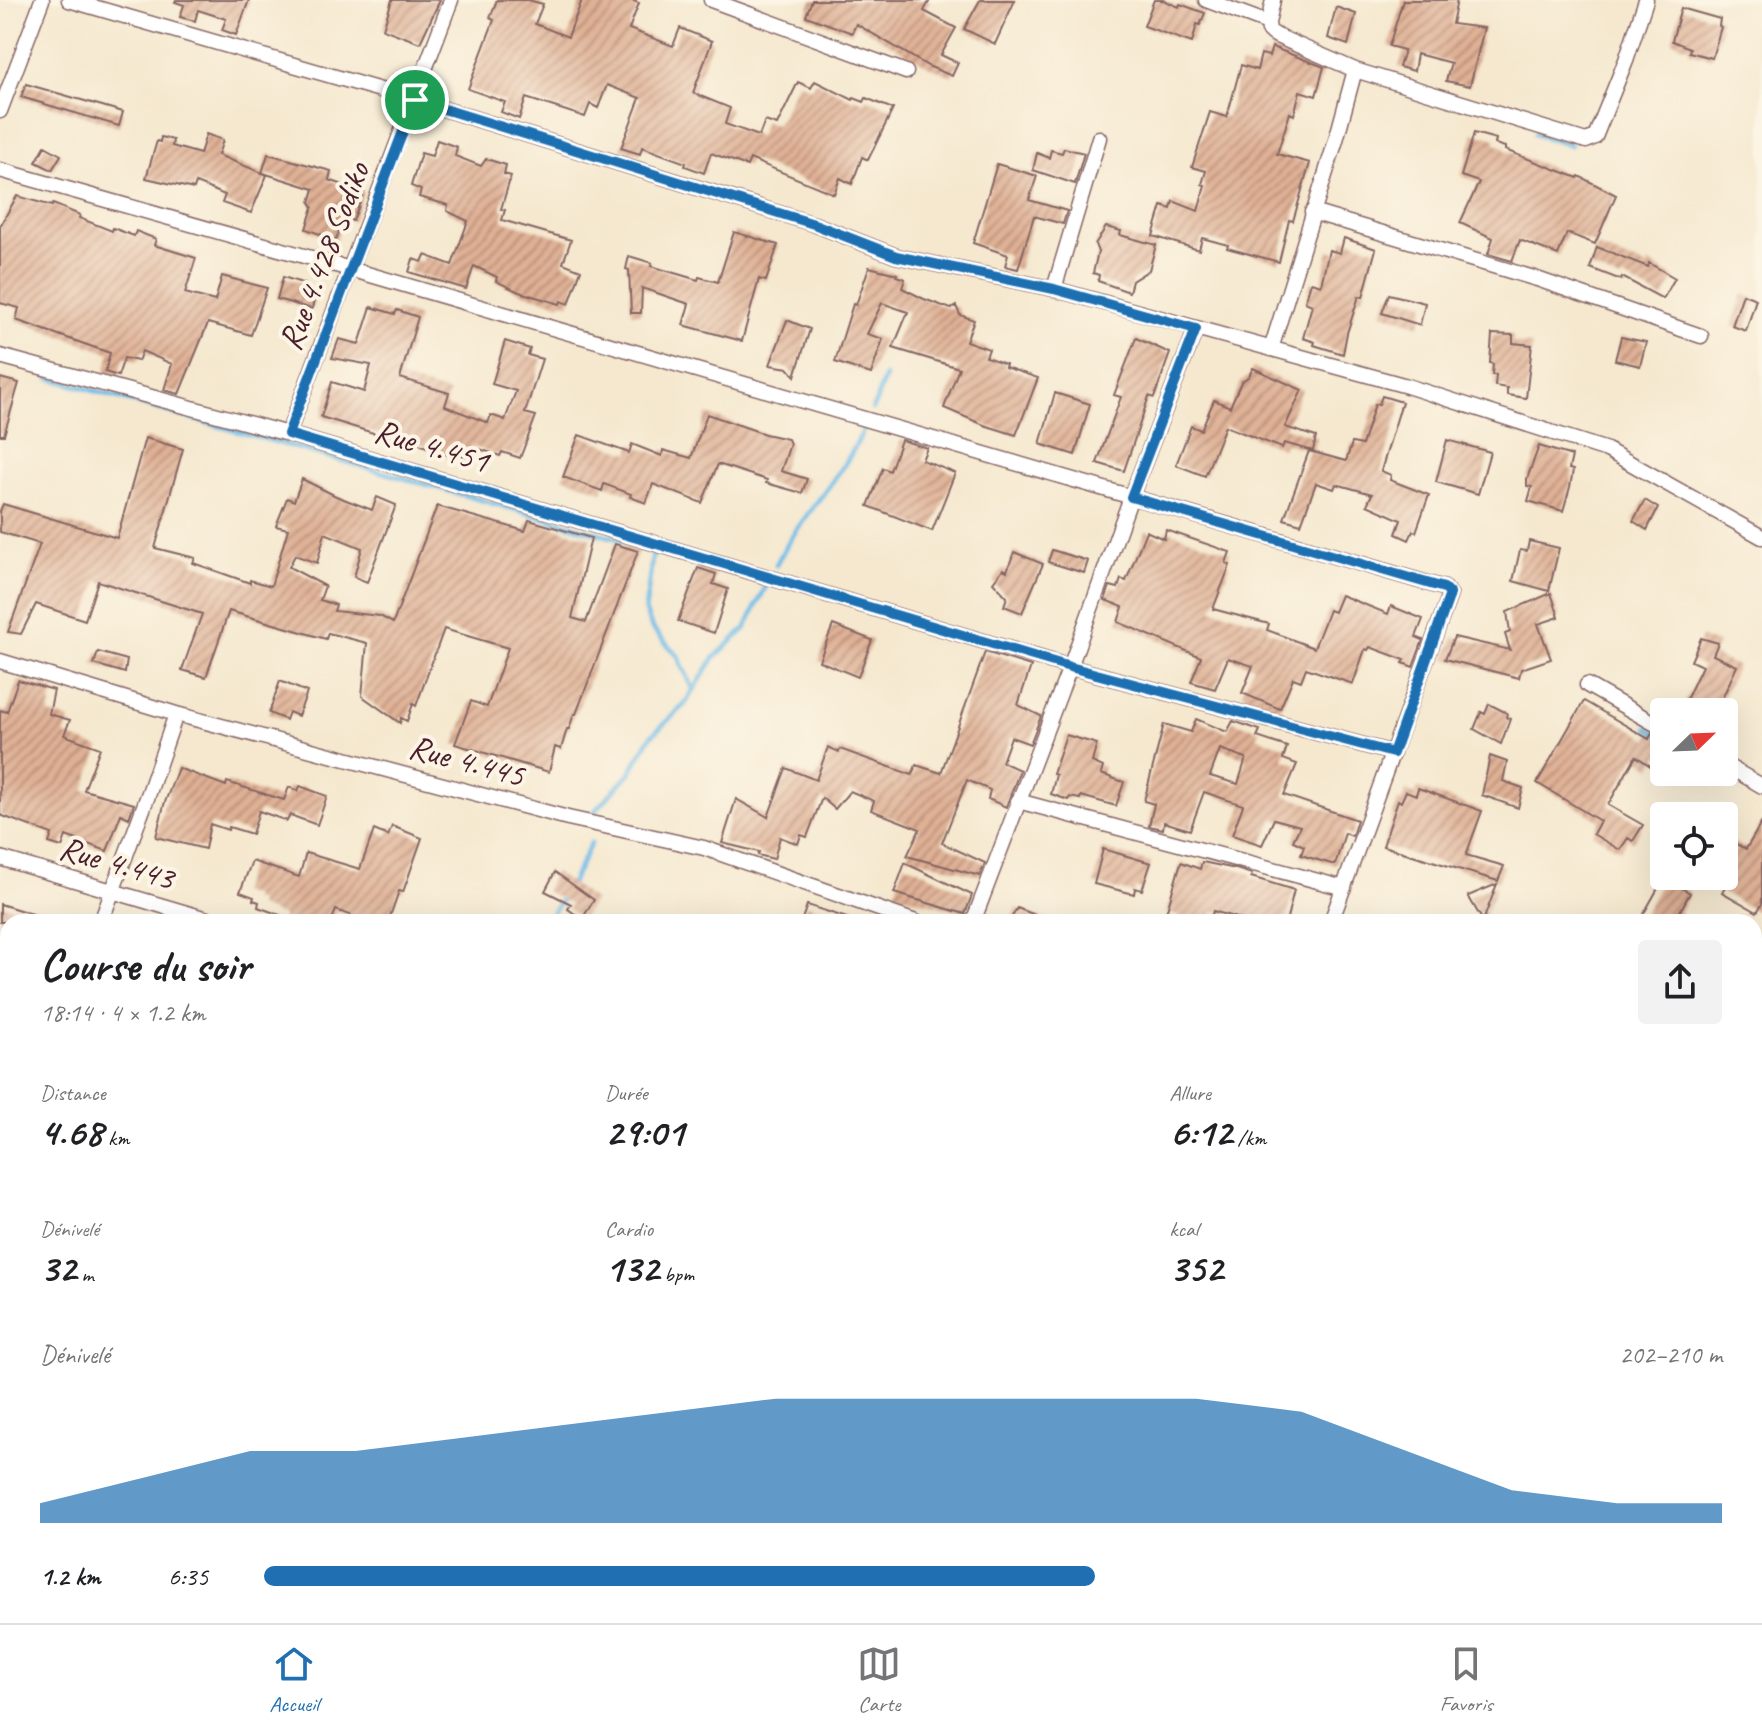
<!DOCTYPE html>
<html lang="fr">
<head>
<meta charset="utf-8">
<style>
	body { margin:0; font-family:Caveat,sans-serif; background:#f2f2f2; color:#202124; height:100vh; display:flex; flex-direction:column; font-size:30px; white-space:nowrap }
	* { box-sizing:border-box; margin:0 }
	p { font-size:26px; color:#757577 }
	.icon { flex:none; width:44px; height:44px; fill:none; stroke:currentColor; stroke-width:2; stroke-linecap:round; stroke-linejoin:round }
	.map { position:relative; flex:1; overflow:hidden }
	.details { position:absolute; left:0px; top:914px; width:1762px; height:710px; display:flex; flex-direction:column; background:#fff; border-radius:24px 24px 0 0; box-shadow:0 8px 32px #0002 }
	.details>* { flex:none }
	.needle { width:52px; rotate:67deg }
	.controls { position:absolute; left:1650px; top:698px; display:grid; gap:16px }
	.controls a { display:grid; place-items:center; width:88px; height:88px; border-radius:8px; background:#fff; box-shadow:0 8px 32px #0002; font-size:40px }
	.pin { position:absolute; display:grid; place-items:center; width:68px; height:68px; color:#fff; margin:-34px; border:4px solid #fff; border-radius:50%; box-shadow:0 2px 8px #0007 }
	.round { display:grid; place-items:center; flex:none; width:84px; height:84px; border-radius:8px; background:#f2f2f2 }
	.overview { display:flex; align-items:center; justify-content:space-between; height:136px; padding:0 40px }
	h1 { font-size:44px; font-weight:600; line-height:60px }
	.stats { display:grid; grid-template-columns:repeat(3,1fr); gap:12px; height:136px; padding:8px 40px }
	.stats div { display:grid; align-content:center }
	.stats b { font-size:40px; font-weight:600 }
	.stats small { font-size:22px; font-weight:400 }
	.stats p { font-size:22px }
	.chart { height:224px; padding:16px 40px }
	.chart p { display:flex; justify-content:space-between }
	.chart svg { width:100%; height:144px; margin-top:8px; fill:#1f6fb2; opacity:.7 }
	ul { padding:0 40px; list-style:none; font-size:26px }
	li { display:grid; grid-template-columns:128px 96px 1fr; align-items:center; height:60px }
	li i { height:20px; border-radius:10px; background:#1f6fb2 }
	.dock { display:flex; justify-content:space-around; align-items:center; height:112px; border-top:2px solid #e0e0e0; background:#fff; font-size:22px; color:#757577 }
	.dock a { display:grid; justify-items:center; gap:4px }
	.dock .active { color:#1f6fb2 }
	.map>svg:first-child { display:block }
	.built { fill:#f6d2c4 }
	.lines { fill:none; stroke-linecap:round; stroke-linejoin:round }
	.stream { stroke:#6dbce8; stroke-width:5 }
	.building { fill:url(#building-hatch); fill-rule:evenodd }
	.street-casing { stroke:#866564; stroke-width:17 }
	.street { stroke:#fff; stroke-width:14 }
	.route-casing { stroke:#fff; stroke-width:16 }
	.route { stroke:#1f6fb2; stroke-width:10 }
	.labels { text-anchor:middle; stroke-width:8; stroke-linejoin:round; paint-order:stroke }
	.street-label { font-size:34px; fill:#4a1f2b; stroke:#fcf5e5 }
</style>
</head>
<body>
<div class="map">
<svg width="1762" height="1623" viewBox="0 0 1762 1623">
	<defs>
		<pattern id="building-hatch" width="6" height="6" patternUnits="userSpaceOnUse" patternTransform="scale(2)"><rect width="6" height="6" fill="#dfb094"/><path d="M-1 1l2-2M0 6l6-6M5 7l2-2" fill="none" stroke="#b78f79"/></pattern>
	</defs>
	<rect width="100%" height="100%" fill="#fcf5e5"/>
	<filter id="ink" filterUnits="userSpaceOnUse"><feTurbulence type="fractalNoise" baseFrequency=".0125" numOctaves="2"/><feDisplacementMap in="SourceGraphic" scale="16" xChannelSelector="R" yChannelSelector="G"/><feConvolveMatrix kernelMatrix="1 2 1 2 8 2 1 2 1" color-interpolation-filters="sRGB"/></filter>
	<filter id="wash" filterUnits="userSpaceOnUse"><feTurbulence type="fractalNoise" baseFrequency=".006" numOctaves="4" result="noise"/><feDisplacementMap in="SourceGraphic" scale="32" xChannelSelector="R" yChannelSelector="G"/><feGaussianBlur stdDeviation="1.8" result="paint"/><feColorMatrix in="noise" values="0 0 0 0 0 0 0 0 0 0 0 0 0 0 0 0 0 1.4 0 .05"/><feComposite in="paint" operator="in"/></filter>
	<g filter="url(#wash)">
		<rect width="100%" height="100%" fill="#f5e8cf"/>
		<path class="built" d="M1762 992V1139L1754 1136V1005Z"/>
		<g class="lines">
			<path class="stream" d="M1535 134 1570 145
				M49 378 612 537 653 552 645 611 652 628 678 656 694 691
				M873 409 885 376
				M776 565C800 515 844 477 865 426
				M1648 728 1664 738
				M595 811 630 773 651 736 684 705 714 658 745 629 768 582
				M546 922 568 890 591 843"/>
		</g>
		<g id="blocks">
			<path class="building" d="M176 0H249L236 35 222 30 226 19 198 10 195 21 180 17 184 5 175 2Z
				M392 0H440L420 43 383 29Z
				M497 0H528L543 4 535 24 568 37 582 0H631L639 3 629 29 673 46 680 28 712 41 693 93 730 108 725 124 759 136 765 121 777 125 798 82 811 88 815 81 853 100 854 98 864 102 866 98 893 109 868 160 862 157 852 184 840 178 834 194 750 159 747 166 711 153 704 173 685 166 686 163 642 147 640 154 621 148 640 98 607 85 598 108 590 104 585 117 526 98 519 119 501 112 505 102 468 89 494 20 490 18Z
				M812 0H930L924 11 956 28 941 55 958 63 952 76 928 66 856 24 852 33 806 16Z
				M980 0H1015L995 44 964 29Z
				M1154 0H1163L1179 7 1180 4 1205 13 1200 25 1197 24 1192 43 1144 26Z
				M1403 0H1457L1452 24 1484 28 1470 86 1446 81 1451 63 1417 54 1414 71 1399 67 1404 50 1389 46Z
				M1336 7 1356 14 1348 45 1328 38Z
				M1681 8 1720 19 1719 26 1721 27 1712 58 1689 52 1690 48 1672 41Z
				M1272 47 1324 67 1316 96 1300 91 1294 115 1290 113 1277 154 1310 163 1293 221 1289 220 1279 262 1227 248 1228 245 1202 238 1199 250 1153 236 1162 206 1171 209 1173 201 1198 211 1205 185 1202 184 1206 171 1192 167 1210 112 1227 117 1241 65 1257 70 1261 54 1269 56Z
				M26 84 123 112 119 126 21 97Z
				M1474 133 1496 139 1495 144 1505 147V150L1578 178 1579 176 1616 195 1595 244 1567 233 1558 255 1520 240 1512 261 1488 254 1493 238 1460 223 1479 182 1461 176Z
				M206 134 223 140 218 155 262 173 268 154 331 171 329 180 364 192 353 221 344 218 336 240 306 229 313 207 310 202 314 189 263 173 267 175 251 213 222 203 225 195 196 183 194 189 146 178 157 141 160 142 161 137 173 140 172 146 200 154Z
				M437 140 457 147 455 156 481 166 486 159 506 165 504 174 511 176 501 209 505 210 502 220 571 240 563 263 581 270 569 304 561 301 560 304 519 292 496 281 497 277 474 266 466 289 409 272 413 259 422 262 425 255 452 265 468 221 447 211 448 205 419 197 421 190 411 186 421 153 432 156Z
				M45 146 61 155 52 170 36 162Z
				M1064 148 1084 153 1075 184 1033 170 1037 153 1049 158 1051 150 1062 153Z
				M997 164 1037 176 1029 200 1067 211 1063 224 1034 216 1018 269 1005 266 1008 255 973 243Z
				M17 196 52 206 53 204 80 215 79 218 112 231 113 228 134 236 136 231 156 239 154 245 196 258 185 293 215 301 222 276 267 288 251 335 208 323 179 394 164 390 172 364 142 351 138 361 124 358 118 376 105 372 110 353 16 320 19 308 0 303V226Z
				M1106 227 1121 231 1120 235 1156 245 1149 270 1132 281 1129 292 1098 281 1099 275 1093 273 1098 252 1095 244Z
				M734 232 778 245 766 281 759 279 742 341 683 325 689 304 642 288 641 313H631L629 270 626 269 629 256 652 263 651 266 698 280 699 277 718 282Z
				M1344 238 1376 249 1363 297 1359 296 1347 333 1343 354 1314 345 1315 342 1303 338 1312 305 1305 302 1311 282 1321 285 1329 250 1340 253Z
				M1597 247 1648 267 1649 263 1675 278 1663 299 1622 277 1621 280 1590 268Z
				M869 267 897 274 896 276 905 279 902 288 924 299 951 309 956 306 960 315 974 320 966 341 989 349 986 357 1006 364 1005 367 1038 378 1016 435 984 425 944 408 959 368 893 348 908 312 882 303 867 334 883 339 871 374 835 362 853 304 856 305Z
				M283 277 305 284 304 288 316 292 312 309 277 299Z
				M1389 294 1425 303 1420 325 1382 313Z
				M1743 294 1756 299 1746 331 1732 326Z
				M371 307 395 314 397 310 418 317 400 378 449 393 445 406 488 423 491 415 505 420 516 391 492 384 505 341 530 349 528 355 542 359 525 413 536 416 520 458 502 452 500 456 471 446 466 457 448 450 446 455 407 439 406 443 321 417 332 382 364 392 371 365 332 358 339 339 359 344Z
				M787 320 810 329 795 376 788 368 770 365Z
				M1492 334 1513 335V343L1532 345 1526 398 1507 395V388L1495 386 1496 375H1492L1493 364 1490 363Z
				M1621 337 1646 342 1640 366 1615 360Z
				M1136 338 1170 353 1154 398 1149 396 1124 471 1097 463 1121 397 1114 395Z
				M1253 368 1302 390 1285 427 1316 437 1313 451 1284 443 1282 448 1225 426 1205 476 1176 465 1191 426 1201 430 1214 400 1230 407 1241 382 1249 376Z
				M0 378 19 383 4 435H0Z
				M1055 393 1090 404 1075 455 1040 444Z
				M1382 396 1402 402 1381 471 1391 475 1390 480 1429 495 1416 532 1413 531 1409 540 1396 534 1401 520 1367 505 1372 494 1336 484 1334 489 1316 483 1301 524 1284 519 1309 451 1346 461 1352 443 1362 445 1375 404H1379Z
				M707 414 765 434 788 439 790 444 781 471 807 479 802 493 766 483 767 480 718 464 702 503 653 484 646 503 630 497 631 494 604 484 602 491 563 477 579 435 629 453 632 444 662 456 663 450 691 458Z
				M145 438 183 449 155 548 195 558 193 563 250 583V580L271 586 288 529 276 526 287 498 294 501 302 479 336 496 372 510 377 497 396 505 367 582 354 577 362 548 325 533 317 563 295 555 289 567 325 586 320 600 336 605 334 611 380 616 393 623 437 506 525 531 529 520 591 538 572 618 586 622 615 544 638 551 576 714H574L569 729H567L561 749 555 747 549 772 455 744 471 701 487 707 508 648 444 629 416 706 413 704 407 721 401 718 400 723 362 696 367 643 328 633 326 639 229 611 206 677 182 670 202 614 98 581 85 620 36 604 21 634 8 632 40 544 0 532V511L3 504 117 538Z
				M901 440 927 448 922 460 955 473 932 531 868 506 883 468 890 471Z
				M1447 440 1490 452 1478 494 1436 482Z
				M1539 446 1572 456 1569 469 1573 470 1570 487 1563 511 1528 501 1532 487 1527 486V479Z
				M1645 500 1658 508 1647 530 1633 521Z
				M1166 530 1230 552 1226 563 1230 565 1213 609 1269 624 1267 630 1314 648 1329 610 1334 612 1341 595 1388 614 1391 606 1423 619 1416 637 1423 640 1413 667 1403 663 1405 660 1370 647 1368 650 1365 649 1353 684 1306 668 1301 681 1293 678 1280 709 1242 693 1253 666 1228 658 1215 689 1191 682 1201 657 1118 622 1123 607 1105 600 1110 586 1118 588 1121 579 1126 581 1146 531 1164 539Z
				M1529 541 1559 548 1549 591 1513 581 1520 550 1527 551Z
				M1052 550 1088 561 1084 573 1048 562Z
				M1014 552 1043 564 1022 613 1004 606 1007 597 993 582 1003 569 1007 571Z
				M698 568 716 574 713 584 728 589 714 633 678 621Z
				M1551 593 1559 617 1538 624 1551 659 1521 669 1519 678 1445 659 1454 637 1510 650 1505 634 1510 632 1507 612Z
				M833 625 872 640 858 677 819 661Z
				M1701 638 1718 643 1713 655 1737 666 1716 712H1708L1685 702 1702 666 1691 661Z
				M98 652 127 660 125 673 94 664Z
				M985 652 1031 666 1018 705 1041 716 1030 744 1011 737 1002 762 1020 770 1006 807 988 799 990 790 967 780 942 843 985 863 980 876 907 856 920 829 871 810 874 801 850 791 835 809 822 798 807 837 801 835 798 844 780 837 774 859 758 855 759 852 722 843 736 799 768 817 786 768 816 780 828 747 839 752 840 749 912 775 916 765 941 773Z
				M18 680 54 690 49 714 70 720 64 735 100 748 84 790 134 804 129 818 121 814 107 851 66 836 62 847 49 843 52 834 0 815V710L7 712Z
				M280 681 307 692 298 716 289 712 286 720 269 713Z
				M1584 701 1649 739 1652 733 1664 740V748L1652 767 1636 756 1608 805 1643 825 1633 841 1628 838 1620 850 1593 834 1600 821 1537 783Z
				M1489 704 1507 713 1506 717 1510 719 1501 744 1474 729 1481 712 1485 714Z
				M1196 719 1227 732 1233 721 1260 730 1257 737 1287 747 1283 759 1297 764 1284 795 1357 820 1352 836 1345 833 1335 865 1301 855 1304 846 1293 841 1300 826 1274 819 1262 845 1232 835 1243 805 1204 792 1190 830 1164 822 1163 829 1149 826 1154 804 1144 801 1164 724 1191 732ZM1220 749 1246 758 1238 784 1210 776Z
				M1066 735 1097 744 1092 762 1103 767 1101 774 1124 782 1116 806 1081 796 1080 799 1070 797 1068 800 1051 794 1056 775 1053 774Z
				M1490 756 1507 762 1503 781 1523 788 1518 808 1482 795Z
				M178 768 226 786 227 782 284 800 289 787 298 791 300 786 327 796 317 825 290 815 287 821 259 811 252 834 229 827 228 830 210 824 205 849 156 837 164 805Z
				M1418 788 1482 811 1466 855 1504 866 1498 881 1383 846 1398 800 1401 802 1406 791 1416 795Z
				M1762 822V904L1757 912 1722 892 1732 874 1724 870V848L1728 840 1746 849Z
				M392 826 422 838 403 892 399 891 388 922 377 918 376 922H369L336 910 331 922H281L283 916 258 907 259 902 253 900 254 897 240 892 252 861 299 877 306 853 360 869 374 830 388 836Z
				M1103 849 1151 863 1142 890 1135 888 1134 894 1094 884Z
				M1181 862 1200 869 1202 862 1236 869 1252 874 1251 877 1294 890 1286 922H1250L1213 911 1210 922H1176L1178 915 1166 913Z
				M905 863 972 895 965 914 894 893Z
				M555 872 594 900 582 919 568 909 571 904 545 891Z
				M1665 876H1684L1679 886 1690 893 1679 913 1691 922H1639Z
				M1497 884 1483 921 1468 896Z
				M0 904 49 919 48 922H0Z
				M807 905 850 919V922H801Z
				M1017 908 1051 921V922H1009Z"/>
		</g>
	</g>
	<g filter="url(#ink)">
		<use href="#blocks" fill-opacity="0" stroke="#866564" stroke-width="2"/>
		<g class="lines">
			<defs>
				<path id="street" d="M69 0 415 100 814 224 896 256 1054 289
					M711 0 906 72
					M1206 0 1268 23
					M1273 0 1268 23 1269 31 1277 36 1355 70 1586 141 1595 137 1626 60 1646 0
					M0 111 42 0
					M1099 138 1054 289 1407 386 1607 450 1762 537
					M0 170 350 269 1444 588 1450 594 1331 922
					M1312 212 1537 279 1701 336
					M1271 349 1336 140 1355 70
					M0 356 288 434 1070 667 1393 753
					M288 434 451 0
					M0 661 176 714 568 818 704 848 916 922
					M1587 685 1664 729
					M1724 764 1762 786
					M1018 801 1344 888
					M0 858 217 922
					M101 922 150 790 176 714
					M973 922 1070 667 1131 497 1196 329
					M1754 978 1762 964
					M0 1048 8 1050
					M1754 1163 1762 1165
					M0 1187 8 1166
					M0 1237 8 1239
					M1754 1353 1762 1355
					M0 1417 8 1419
					M1754 1545 1762 1547
					M0 1602 8 1604
					M50 1616 74 1623
					M697 1616 721 1623
					M1339 1616 1364 1623
					M300 1623 303 1616
					M1071 1623 1074 1616
					M1474 1623 1476 1616"/>
			</defs>
			<use href="#street" class="street-casing"/>
			<use href="#street" class="street"/>
		</g>
	</g>
	<g class="lines" filter="url(#ink)">
		<defs>
			<path id="route" d="M415 100 814 224 896 256 1054 289 1196 329 1131 497 1444 588 1450 594 1393 753 1070 667 288 434Z"/>
		</defs>
		<use href="#route" class="route-casing"/>
		<use href="#route" class="route"/>
	</g>
	<g class="labels">
		<g class="street-label">
			<text transform="translate(323 256) rotate(-69)" y="12">Rue 4.428 Sodiko</text>
			<text transform="translate(432 445) rotate(16)" y="12">Rue 4.451</text>
			<text transform="translate(467 760) rotate(15)" y="12">Rue 4.445</text>
			<text transform="translate(117 862) rotate(16)" y="12">Rue 4.443</text>
		</g>
	</g>
</svg>
<div class="controls">
<a><svg class="needle" viewBox="-14 -14 28 28"><path d="M0-13l5 13h-10z" fill="#e53935"/><path d="M0 13l5-13h-10z" fill="#757577"/></svg></a>
<a><svg class="icon" aria-label="locate" viewBox="0 0 24 24"><circle cx="12" cy="12" r="6"/><path d="M12 2v4M12 18v4M2 12h4M18 12h4"/></svg></a>
</div>
<div class="pin" style="left:415px;top:100px;background:#1e9e55"><svg class="icon" aria-label="arrive" viewBox="0 0 24 24"><path d="M6 21V4h12l-3 4 3 4H6"/></svg></div>
<section class="details">
<div class="overview"><div><h1>Course du soir</h1><p>18:14 · 4 × 1.2 km</p></div><a class="round"><svg class="icon" aria-label="share" viewBox="0 0 24 24"><path d="M12 15V3M7 8l5-5 5 5M5 13v7h14v-7"/></svg></a></div>
<div class="stats">
<div><p>Distance</p><b>4.68<small> km</small></b></div>
<div><p>Durée</p><b>29:01</b></div>
<div><p>Allure</p><b>6:12<small> /km</small></b></div>
</div>
<div class="stats">
<div><p>Dénivelé</p><b>32<small> m</small></b></div>
<div><p>Cardio</p><b>132<small> bpm</small></b></div>
<div><p>kcal</p><b>352</b></div>
</div>
<div class="chart"><p><span>Dénivelé</span>202–210 m</p>
<svg viewBox="0 0 160 44" preserveAspectRatio="none"><path d="M0 44V38L10 30L20 22L30 22L40 18L50 14L60 10L70 6L80 6L90 6L100 6L110 6L120 10L130 22L140 34L150 38L160 38V44z"/></svg>
</div>
<ul>
<li><b>1.2 km</b>6:35<i style="width:57%"></i></li>
</ul>
</section>
</div>
<nav class="dock">
<a class="active"><svg class="icon" aria-label="home" viewBox="0 0 24 24"><path d="M3 11l9-7 9 7M6 9v11h12V9"/></svg>Accueil</a>
<a><svg class="icon" aria-label="map" viewBox="0 0 24 24"><path d="M3 6l6-2 6 2 6-2v14l-6 2-6-2-6 2zM9 4v14M15 6v14"/></svg>Carte</a>
<a><svg class="icon" aria-label="saved" viewBox="0 0 24 24"><path d="M7 4h10v16l-5-4-5 4z"/></svg>Favoris</a>
</nav>
</body>
</html>
